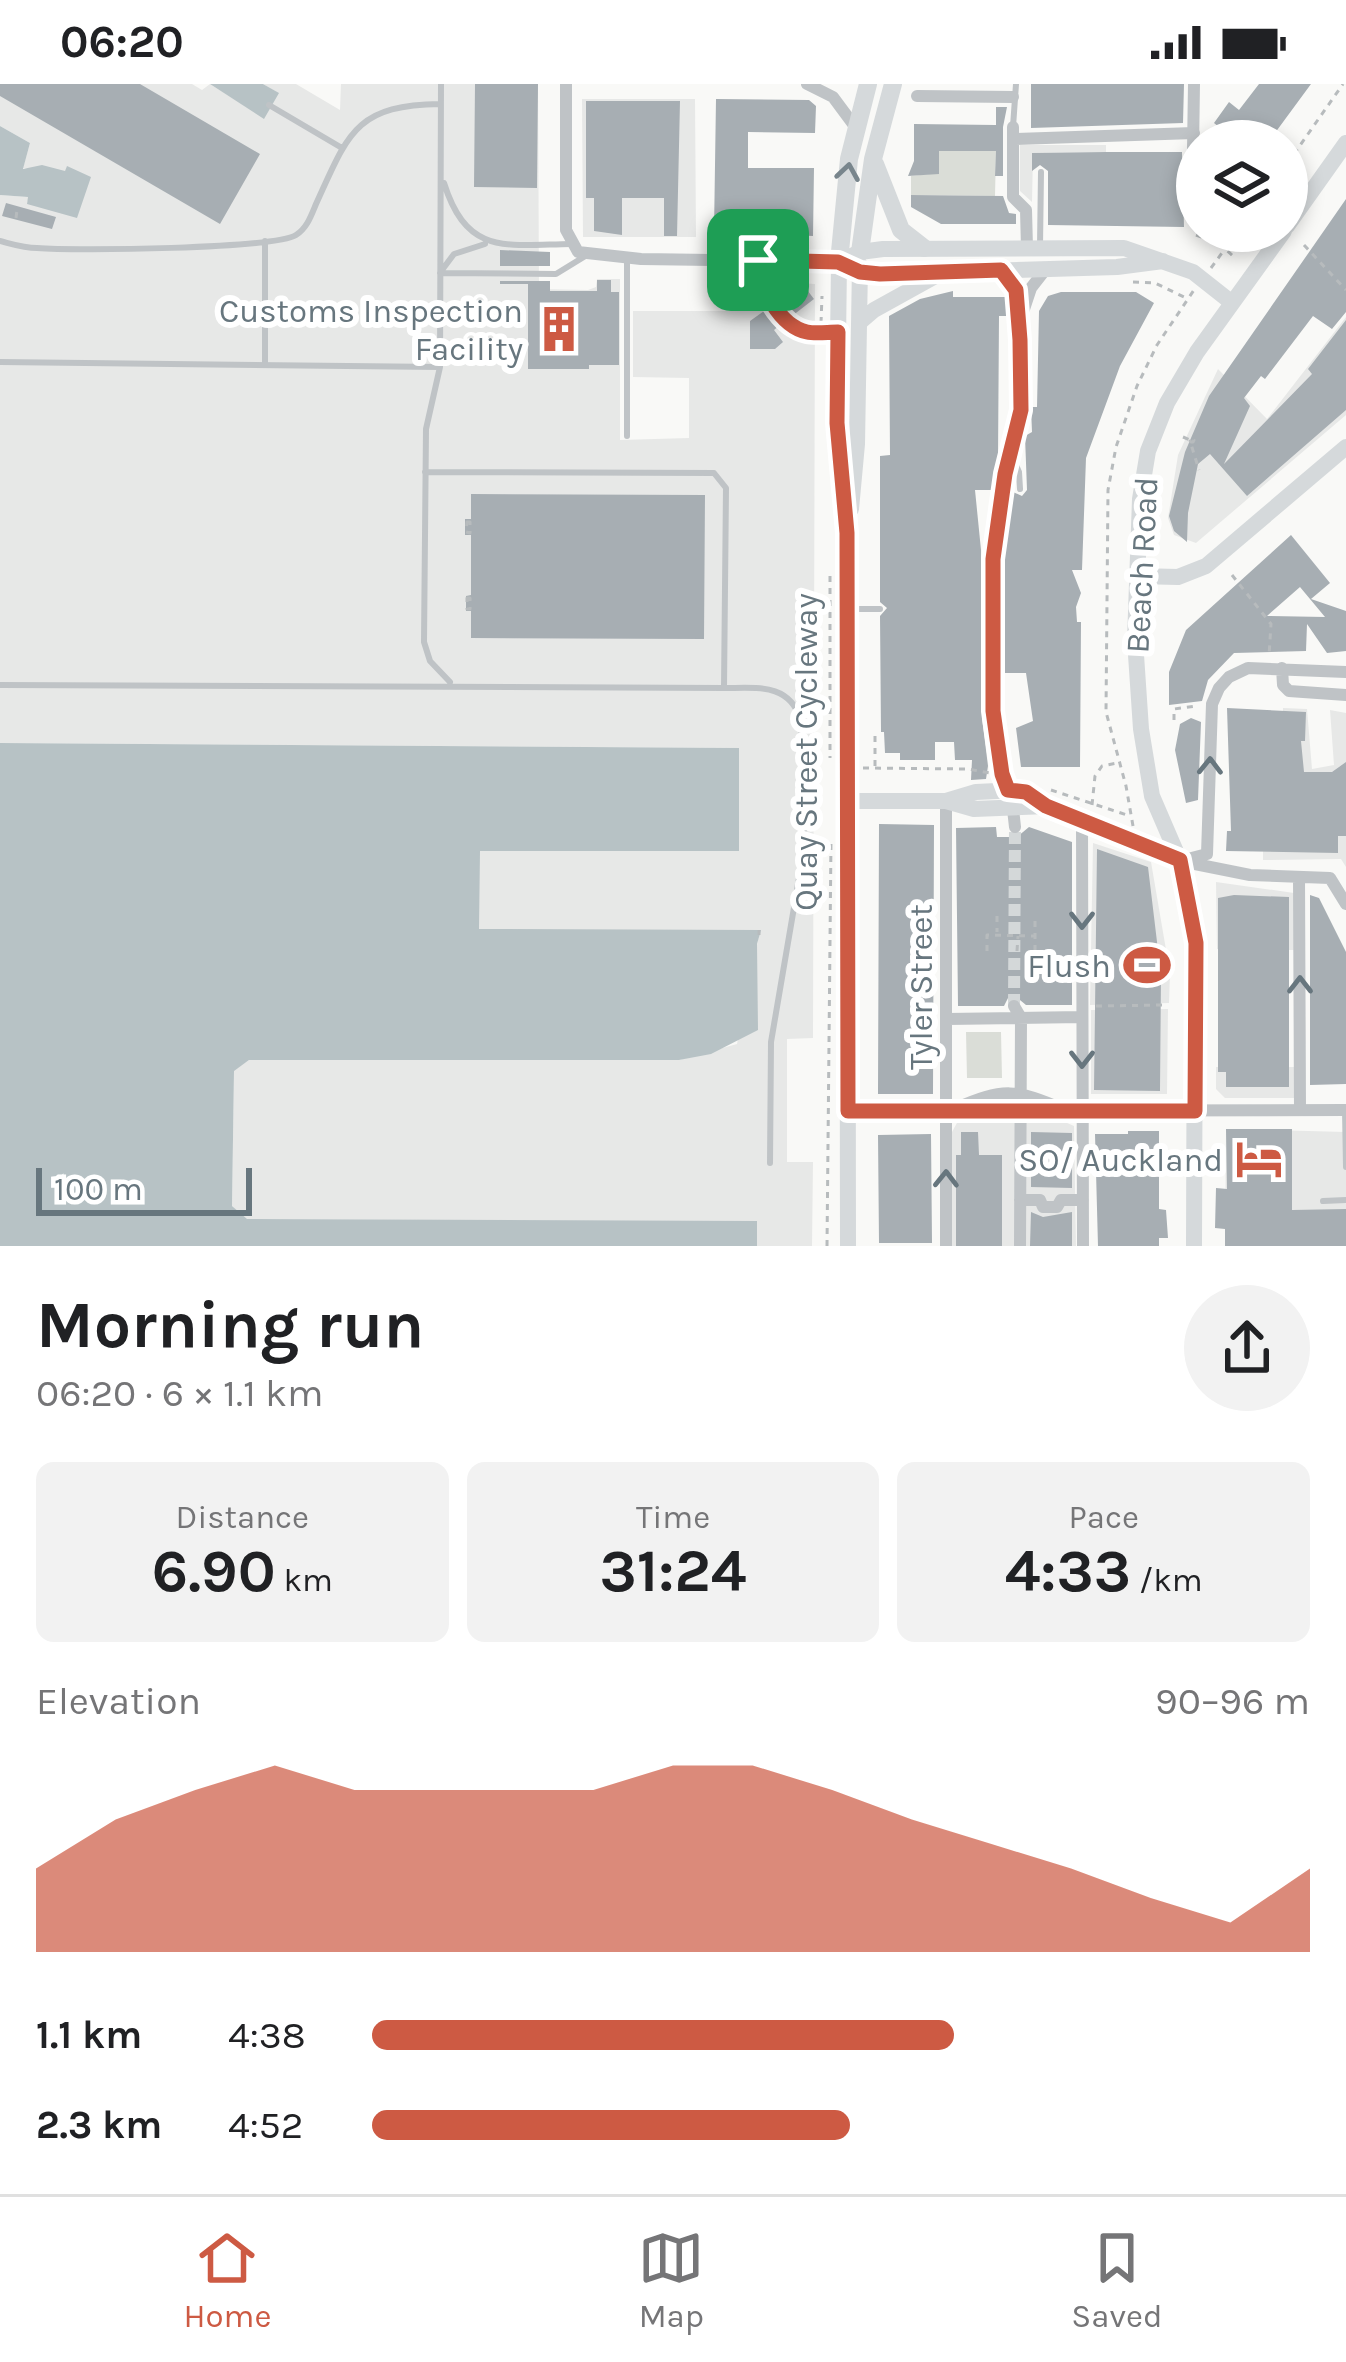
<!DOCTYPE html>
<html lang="en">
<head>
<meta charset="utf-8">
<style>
	body { margin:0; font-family:Karla,sans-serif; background:#f2f2f2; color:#202124; height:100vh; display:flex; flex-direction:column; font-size:45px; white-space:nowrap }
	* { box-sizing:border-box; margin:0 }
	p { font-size:39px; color:#757577 }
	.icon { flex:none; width:66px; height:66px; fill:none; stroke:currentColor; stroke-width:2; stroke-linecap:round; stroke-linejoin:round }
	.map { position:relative; height:1162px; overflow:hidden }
	.panel { display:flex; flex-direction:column; background:#fff; flex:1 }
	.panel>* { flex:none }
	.buttons { position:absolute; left:1176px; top:36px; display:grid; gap:24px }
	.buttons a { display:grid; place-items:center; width:132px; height:132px; border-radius:50%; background:#fff; box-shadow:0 6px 18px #0003; font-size:60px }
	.scale { position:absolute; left:36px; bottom:30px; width:216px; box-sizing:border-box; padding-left:12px; border:6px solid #67767e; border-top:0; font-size:33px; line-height:42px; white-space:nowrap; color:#67767e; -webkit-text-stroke:9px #fff; paint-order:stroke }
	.pin { position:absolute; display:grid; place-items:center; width:102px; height:102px; color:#fff; margin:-51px; border-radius:24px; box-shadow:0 6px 18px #0006 }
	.round { display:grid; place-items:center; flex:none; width:126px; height:126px; border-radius:63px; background:#f2f2f2 }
	.head { display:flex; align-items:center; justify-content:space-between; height:204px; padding:0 36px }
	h1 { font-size:66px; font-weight:700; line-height:90px }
	.stats { display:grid; grid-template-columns:repeat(3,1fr); gap:18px; height:204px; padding:12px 36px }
	.stats div { display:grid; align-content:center; border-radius:18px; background:#f2f2f2; text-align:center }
	.stats b { font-size:60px; font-weight:700 }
	.stats small { font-size:33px; font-weight:400 }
	.stats p { font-size:33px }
	.chart { height:336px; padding:24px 36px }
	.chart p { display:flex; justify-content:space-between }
	.chart svg { width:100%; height:216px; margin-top:12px; fill:#cd5a43; opacity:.7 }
	ul { padding:0 36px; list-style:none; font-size:39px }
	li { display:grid; grid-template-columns:192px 144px 1fr; align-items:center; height:90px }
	li i { height:30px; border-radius:15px; background:#cd5a43 }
	.status { display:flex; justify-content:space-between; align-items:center; height:84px; padding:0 60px; background:#fff; direction:ltr }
	.status svg { height:33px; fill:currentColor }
	.tabs { display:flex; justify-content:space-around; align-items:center; height:168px; border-top:3px solid #e0e0e0; background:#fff; font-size:33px; color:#757577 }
	.tabs a { display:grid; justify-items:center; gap:6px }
	.tabs .active { color:#cd5a43 }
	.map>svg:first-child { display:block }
	.built { fill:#e7e8e7 }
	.green { fill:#daddd7 }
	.water { fill:#b7c2c5 }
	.building { fill:#a7aeb3; fill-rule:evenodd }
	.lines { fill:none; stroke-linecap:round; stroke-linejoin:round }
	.street-tunnel { stroke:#d4d8d9; stroke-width:12; stroke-dasharray:12 6; stroke-linecap:butt }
	.path { stroke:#b7bbbd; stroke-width:3; stroke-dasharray:6 6; stroke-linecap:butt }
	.lane { stroke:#bfc3c6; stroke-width:6 }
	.street { stroke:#bfc3c6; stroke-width:12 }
	.secondary { stroke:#d5d9db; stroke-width:16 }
	.primary { stroke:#d5d9db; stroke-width:18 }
	.oneway { stroke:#78858c }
	.oneway2 { stroke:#67767e }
	.route-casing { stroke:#fff; stroke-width:24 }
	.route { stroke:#cd5a43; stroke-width:15 }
	.labels { text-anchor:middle; stroke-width:12; stroke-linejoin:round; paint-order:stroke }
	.poi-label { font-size:33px; fill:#67767e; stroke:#fff; text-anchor:end }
	.street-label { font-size:33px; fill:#67767e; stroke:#fff }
</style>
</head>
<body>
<div class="status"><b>06:20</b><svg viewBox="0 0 49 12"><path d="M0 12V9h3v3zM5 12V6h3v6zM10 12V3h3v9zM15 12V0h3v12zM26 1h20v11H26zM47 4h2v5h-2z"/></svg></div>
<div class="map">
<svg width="1346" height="1162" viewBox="0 0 1346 1162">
	<rect width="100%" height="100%" fill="#f9f9f7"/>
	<path class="built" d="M0 0H192L202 6 210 0 264 34 278 9 263 0H296L340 26 341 0H538L539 205 588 206 596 203 597 195H620V356L689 354V294L633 293V227H747L748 196 815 200 813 954 787 955V1078H813L812 1162H757V1138L246 1135 232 1122 234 986 249 976H679L737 960 760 846H479V767H739L738 664 0 659V111L29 113 27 119 77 133 67 83 65 88 42 82 36 86 23 84 30 59 0 42Z
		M582 15H695L696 153H583Z
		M1020 61H1106V68L1033 69 1032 118 1020 107Z
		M1346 233V331L1196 459 1174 451 1168 434 1178 371 1218 285 1267 335Z
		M1283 624 1307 625 1312 685 1334 681 1330 626 1346 629V783L1341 775 1263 776V676L1282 675Z
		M1093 759 1151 778 1170 889 1169 919 1090 921Z
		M1216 798 1294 809V866L1217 865Z
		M1168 925 1167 1010H1091V926Z
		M1216 983H1296L1295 1014H1225L1216 1005Z
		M967 1035H1058L1074 1042 1076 1162H951L952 1048 958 1037Z
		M1226 1045 1346 1048V1162H1225Z"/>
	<path class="green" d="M939 67H996L995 112 911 111V92L939 89Z
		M966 948H1001L1002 994H967Z"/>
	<path class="water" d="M210 0H263L279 9 264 35Z
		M0 42 30 59 23 85 42 81 65 87 67 82 91 93 77 134 27 120 28 113 0 111Z
		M0 659 739 664V767H480L479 845 761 846 757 860 758 946 711 970 679 976H249L234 987 232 1122 247 1135 757 1137V1162H0Z"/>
	<path class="building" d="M0 0H140L260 70 220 140 0 12Z
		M475 0H538L537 104 474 103Z
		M1031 0H1184L1183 39 1031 44Z
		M1259 0H1311L1269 57H1217L1224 47 1214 39 1229 18 1239 26Z
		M716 15 809 16 816 22 815 49 748 48V84H814L813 152 714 147Z
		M586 17H680L677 152H664V114H622V151L594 147V114H586Z
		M996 23H1007L1003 43V92H995L996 67H939V90L908 92 914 77V40L996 41Z
		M1106 68H1182L1184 143 1048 141V87L1040 81 1032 87V69Z
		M911 111 1003 112 1009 129 1016 130V140H941L911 123Z
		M1346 115V228L1332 245 1313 232 1265 295 1261 292 1244 314 1250 322 1224 380 1312 290 1308 285 1346 236V326L1247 412 1210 370 1198 380 1188 429 1187 458 1174 447 1169 432 1185 368 1209 312Z
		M6 119 56 133 52 145 2 132Z
		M500 166 550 168V182H500Z
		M597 196H611V208H619V281H589V285H528V200H500V197H550V207H597Z
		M801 198 814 215 792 232 779 215Z
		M953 207V213H1006L1008 232H999L998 374 992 406H975L981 466 982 634 988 682 986 695 971 696 972 676H955L954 658H935V676H900V669H885L884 648H881L880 532 887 524 880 518V372L890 371 889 232 920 215Z
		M1061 208H1136L1154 219 1120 282 1086 374 1082 486H1072L1081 509 1076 523 1077 538H1081L1080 683H1021L1016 644 1033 637 1026 589H1004V477L1013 408 1022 412 1027 406 1025 352 1032 348 1031 323H1037L1039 227 1048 212Z
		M767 225 780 241 774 246 783 258 775 265H750V237Z
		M471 410 705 411 704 555 471 554V527H466V512L471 511V451H465V435H471Z
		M1291 451 1330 499 1311 515 1346 527V567L1327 569 1307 540 1306 567 1234 569 1208 596 1202 617 1169 621V588L1186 546ZM1300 503 1325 533 1267 532Z
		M1227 624 1306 628 1305 657H1301L1304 688H1332L1346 678V752H1338V769L1226 767 1227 747H1231Z
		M1191 634 1201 638 1198 716 1186 719 1175 666 1180 640Z
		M879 740 934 741 933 1010H878Z
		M996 743 997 753H1017L1029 743 1072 758V921H1026L1015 912 1008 914 1004 922H958L956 744Z
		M1097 765 1148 783 1161 891 1160 1007 1094 1006Z
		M1234 811 1289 813V1003H1226V988H1218V814Z
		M1310 811 1319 814 1346 868V1000L1310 1001Z
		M1226 1045H1292V1126L1346 1125V1162H1225V1145L1215 1144 1216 1104 1227 1105Z
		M1128 1047H1159V1125L1166 1126 1168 1154H1159V1162H1098L1095 1050H1128Z
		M961 1048H978L979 1071H1002V1162H956V1071H961Z
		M1031 1048 1072 1049V1104L1031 1103Z
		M931 1050 932 1159H879L878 1051Z
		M1031 1128 1043 1133 1072 1128V1162H1030Z"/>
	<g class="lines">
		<path class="street-tunnel" d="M1014 922 1015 743"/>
		<path class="path" d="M1287 80 1343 0
			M16 134 17 126
			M1196 151 1220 160 1233 172
			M1304 161 1346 206
			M1211 184 1238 147
			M1133 198 1155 199 1186 214
			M821 239 822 212
			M1183 353 1190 356C1191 355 1192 354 1194 356L1193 358C1192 358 1192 358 1191 358L1190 357 1199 386
			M467 438H470V449L466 448Z
			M1232 491 1271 540 1269 572
			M830 492V674
			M467 514H470V525H467Z
			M1174 636V625L1196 622
			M875 682V647
			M863 684 968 685 990 689
			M1051 706 1127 731
			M1092 721 1095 692 1102 682 1117 679
			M1133 742 1126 702 1106 628 1108 406 1116 363 1137 302 1157 261 1194 206
			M997 832V848
			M759 846V851
			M987 867V851L1035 852
			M1017 867 1018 852
			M1035 867V833
			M1096 922 1164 921
			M827 1162 831 756"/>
		<path class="lane" d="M441 0 440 283 426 345 424 558 430 577 450 598
			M269 21 342 64
			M1013 43 1016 0
			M444 99C467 172 506 161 571 160
			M0 157C12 160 24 164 37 164 74 167 273 165 296 151 307 144 311 132 316 120 348 50 355 21 440 20
			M265 157V280
			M1040 162 1041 88
			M758 177C759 202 778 240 805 247 814 250 825 248 834 248
			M442 186 454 170 485 160
			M440 189 556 190 587 171
			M0 278 440 283
			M627 352V174
			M1012 372 1019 388 1020 405
			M851 525H880
			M0 601 724 604 726 404 714 389 425 388
			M724 604C758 604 789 599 801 636L804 765 771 958 770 1079
			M1345 1026 1346 1083
			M1323 1117 1346 1116"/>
		<path class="street" d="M566 0V146L578 168 641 175 839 178
			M807 0 833 13 856 44
			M917 12 1013 13
			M1013 43V113L1026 126 1027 164
			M1013 55 1194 49
			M1192 130 1194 0
			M1001 186 1016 206 1020 256 1021 326 1005 390 993 475V627L1002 690 1008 706
			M1022 231 1031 204 1045 186
			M1282 584 1283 601 1289 607 1346 611
			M1013 725 1015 743
			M1082 736 1083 1162
			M1180 777 1207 770 1212 620 1219 604 1229 593 1248 584 1346 588
			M1190 779 1250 791 1330 794 1346 820
			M1299 793 1300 1025
			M1014 922 1021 934 1020 1162
			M947 935 1082 933
			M954 1025C1004 1003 1016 1005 1065 1026
			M848 1027 1346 1026
			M1020 1116H1040L1043 1123H1057L1061 1116H1083
			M946 1162V717"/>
		<path class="secondary" d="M1287 142 1346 59
			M839 178 837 339 847 449 848 1162
			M839 178 860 168 883 165 1124 164 1193 188 1231 218
			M839 178 860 188 881 190 1117 183 1163 177
			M860 238 874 226 939 190
			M851 425 857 360 860 181
			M1137 492 1178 493 1206 482 1346 363
			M848 717H946L974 725 1046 722
			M946 717 976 708 1019 706 1046 722 1180 777
			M1194 1162 1195 859 1180 777 1152 712 1141 645 1135 556 1140 415 1148 367 1167 319 1197 268 1284 147"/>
		<path class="primary" d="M875 80 901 146 924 164
			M860 168 873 75 893 0
			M839 178 849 75 868 0"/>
	</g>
	<defs><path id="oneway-chevron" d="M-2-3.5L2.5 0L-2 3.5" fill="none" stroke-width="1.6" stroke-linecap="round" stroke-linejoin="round" transform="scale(3)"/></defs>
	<use class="oneway" href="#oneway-chevron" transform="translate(848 88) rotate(-81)"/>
	<g class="oneway2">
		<use href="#oneway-chevron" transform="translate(1210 682) rotate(-89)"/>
		<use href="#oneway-chevron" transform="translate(1082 836) rotate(90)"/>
		<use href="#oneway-chevron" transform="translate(1300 901) rotate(-90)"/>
		<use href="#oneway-chevron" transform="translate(1082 975) rotate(90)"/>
		<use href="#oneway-chevron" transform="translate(946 1095) rotate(-89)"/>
	</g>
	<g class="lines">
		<defs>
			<path id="route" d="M758 176 838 178 860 188 880 190 1001 186 1016 206 1020 256 1021 326 1005 390 993 475V627L1002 690 1008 706 1026 708 1046 722 1180 776 1196 859 1195 1027H848L847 449 837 339 838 248C828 248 816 250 807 248 779 242 759 202 758 176Z"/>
		</defs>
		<use href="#route" class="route-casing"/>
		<use href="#route" class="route"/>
	</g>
	<defs>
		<symbol id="building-bare" viewBox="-9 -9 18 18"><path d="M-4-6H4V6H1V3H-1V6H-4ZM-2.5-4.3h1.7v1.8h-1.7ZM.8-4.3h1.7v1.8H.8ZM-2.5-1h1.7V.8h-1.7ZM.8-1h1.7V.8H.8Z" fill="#cd5a43" stroke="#fff" stroke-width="2.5" paint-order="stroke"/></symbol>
		<symbol id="stadium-bare" viewBox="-9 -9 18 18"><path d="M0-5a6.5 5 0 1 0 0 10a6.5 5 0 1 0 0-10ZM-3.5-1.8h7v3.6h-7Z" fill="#cd5a43" stroke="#fff" stroke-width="2.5" paint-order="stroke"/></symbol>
		<symbol id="hotel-bare" viewBox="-9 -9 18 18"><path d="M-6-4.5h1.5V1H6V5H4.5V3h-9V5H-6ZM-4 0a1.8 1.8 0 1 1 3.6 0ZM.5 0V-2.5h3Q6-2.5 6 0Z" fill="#cd5a43" stroke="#fff" stroke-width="2.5" paint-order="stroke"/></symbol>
	</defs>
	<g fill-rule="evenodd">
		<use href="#building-bare" x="526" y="212" width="66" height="66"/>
		<use href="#stadium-bare" x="1114" y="848" width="66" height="66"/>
		<use href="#hotel-bare" x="1226" y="1042" width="66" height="66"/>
	</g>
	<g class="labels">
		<g class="poi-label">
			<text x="523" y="238">Customs Inspection<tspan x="523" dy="38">Facility</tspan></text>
			<text x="1111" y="893">Flush</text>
			<text x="1223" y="1087">SO/ Auckland</text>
		</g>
		<g class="street-label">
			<text transform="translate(1141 481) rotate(-87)" y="12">Beach Road</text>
			<text transform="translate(805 668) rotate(-90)" y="12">Quay Street Cycleway</text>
			<text transform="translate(920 903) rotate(-90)" y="12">Tyler Street</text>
		</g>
	</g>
</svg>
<div class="buttons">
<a><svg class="icon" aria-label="layers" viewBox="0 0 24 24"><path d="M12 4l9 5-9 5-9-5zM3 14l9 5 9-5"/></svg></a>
</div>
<div class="scale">100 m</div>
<div class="pin" style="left:758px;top:176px;background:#1e9e55"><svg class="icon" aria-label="arrive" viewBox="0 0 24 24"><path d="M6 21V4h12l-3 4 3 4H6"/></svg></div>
</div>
<section class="panel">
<div class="head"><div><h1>Morning run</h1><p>06:20 · 6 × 1.1 km</p></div><a class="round"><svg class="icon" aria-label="share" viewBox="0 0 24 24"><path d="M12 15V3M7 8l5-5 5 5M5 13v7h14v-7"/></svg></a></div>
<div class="stats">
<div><p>Distance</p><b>6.90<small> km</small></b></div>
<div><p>Time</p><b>31:24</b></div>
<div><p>Pace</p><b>4:33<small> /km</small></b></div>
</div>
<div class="chart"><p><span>Elevation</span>90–96 m</p>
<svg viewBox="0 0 160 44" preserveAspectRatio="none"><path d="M0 44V27L10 17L20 11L30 6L40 11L50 11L60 11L70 11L80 6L90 6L100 11L110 17L120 22L130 27L140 33L150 38L160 27V44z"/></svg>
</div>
<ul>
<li><b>1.1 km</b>4:38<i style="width:62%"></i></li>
<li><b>2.3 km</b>4:52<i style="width:51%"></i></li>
</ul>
</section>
<nav class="tabs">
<a class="active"><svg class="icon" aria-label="home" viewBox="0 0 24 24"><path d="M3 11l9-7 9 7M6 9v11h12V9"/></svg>Home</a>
<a><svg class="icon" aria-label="map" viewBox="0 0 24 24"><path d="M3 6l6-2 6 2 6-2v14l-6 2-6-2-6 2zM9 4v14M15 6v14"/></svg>Map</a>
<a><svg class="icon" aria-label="saved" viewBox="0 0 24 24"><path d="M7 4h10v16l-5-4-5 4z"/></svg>Saved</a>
</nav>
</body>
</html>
